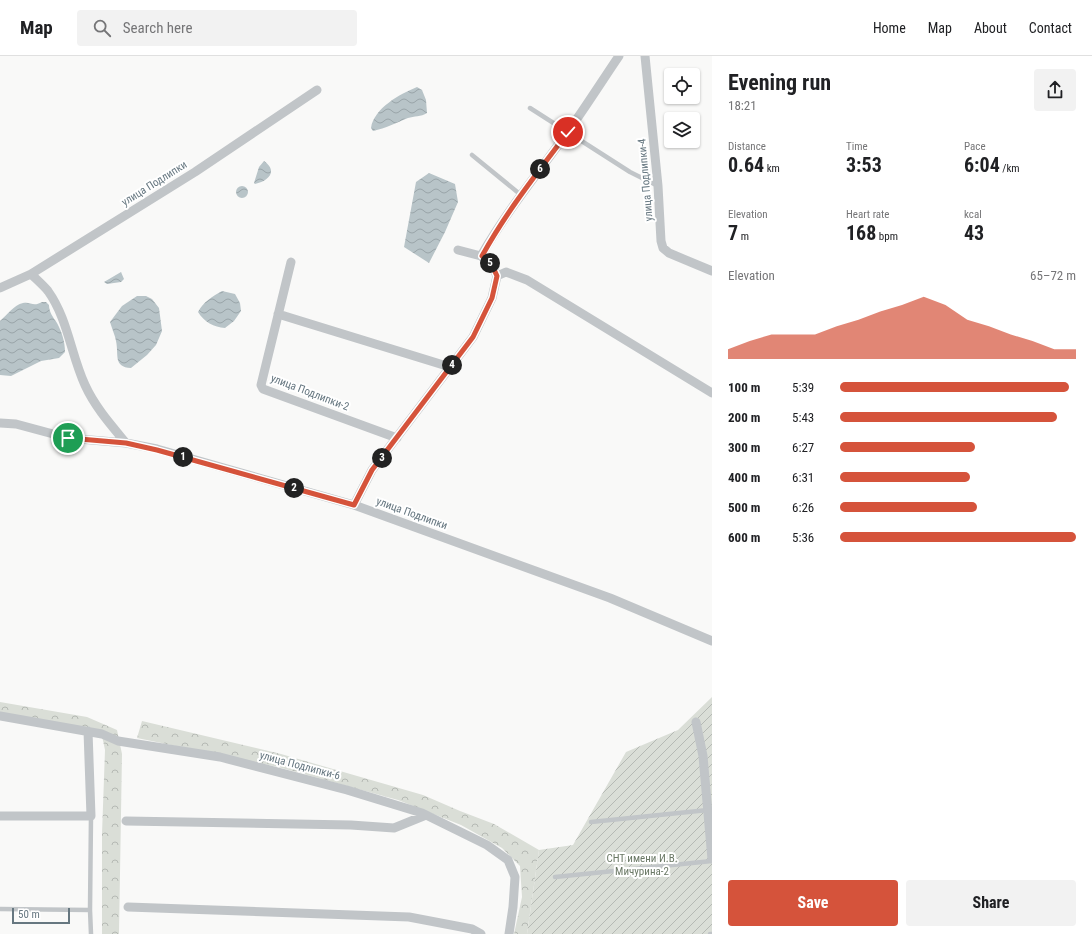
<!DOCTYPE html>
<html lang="en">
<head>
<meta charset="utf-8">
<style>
	body { margin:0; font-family:"Roboto Condensed",sans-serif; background:#f2f2f2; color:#202124; height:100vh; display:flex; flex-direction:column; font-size:15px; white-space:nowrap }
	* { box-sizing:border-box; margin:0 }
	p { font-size:13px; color:#757577 }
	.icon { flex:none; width:22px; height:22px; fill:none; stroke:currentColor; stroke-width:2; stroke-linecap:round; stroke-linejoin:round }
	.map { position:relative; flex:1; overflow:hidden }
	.details { display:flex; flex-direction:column; background:#fff; width:380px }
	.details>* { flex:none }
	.tools { position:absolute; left:664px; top:12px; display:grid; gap:8px }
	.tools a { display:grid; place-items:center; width:36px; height:36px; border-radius:4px; background:#fff; box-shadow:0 1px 3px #0004; font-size:20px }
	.scale { position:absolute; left:12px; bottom:10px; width:58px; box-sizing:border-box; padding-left:4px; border:2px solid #667780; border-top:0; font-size:11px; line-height:14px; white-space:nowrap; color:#667780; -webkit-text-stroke:3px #fff; paint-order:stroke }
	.pin { position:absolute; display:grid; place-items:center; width:34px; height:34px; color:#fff; margin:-17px; border:2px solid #fff; border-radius:50%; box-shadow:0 1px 4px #0007 }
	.km { position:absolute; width:20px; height:20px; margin:-10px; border-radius:50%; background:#222; color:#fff; font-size:11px; line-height:20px; text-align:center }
	.round { display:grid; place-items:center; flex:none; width:42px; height:42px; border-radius:4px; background:#f2f2f2 }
	.summary { display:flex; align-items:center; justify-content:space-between; height:68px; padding:0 16px }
	h1 { font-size:22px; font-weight:700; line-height:30px }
	.metrics { display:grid; grid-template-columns:repeat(3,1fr); gap:6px; height:68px; padding:4px 16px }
	.metrics div { display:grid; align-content:center }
	.metrics b { font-size:20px; font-weight:700 }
	.metrics small { font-size:11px; font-weight:400 }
	.metrics p { font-size:11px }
	.chart { height:112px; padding:8px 16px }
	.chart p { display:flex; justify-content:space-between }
	.chart svg { width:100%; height:72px; margin-top:4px; fill:#d5533b; opacity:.7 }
	.primary-button { display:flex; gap:8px; margin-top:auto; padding:8px 16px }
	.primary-button a { flex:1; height:46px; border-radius:4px; background:#d5533b; color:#fff; font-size:16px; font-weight:700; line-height:46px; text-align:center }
	.primary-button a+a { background:#f2f2f2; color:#202124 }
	ul { padding:0 16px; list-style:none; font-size:13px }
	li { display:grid; grid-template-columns:64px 48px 1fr; align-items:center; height:30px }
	li i { height:10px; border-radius:5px; background:#d5533b }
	header { display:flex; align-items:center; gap:24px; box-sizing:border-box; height:56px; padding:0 20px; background:#fff; border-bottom:1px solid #e0e0e0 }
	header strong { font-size:19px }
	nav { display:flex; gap:22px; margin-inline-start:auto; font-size:14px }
	.search { width:280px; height:36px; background:#f2f2f2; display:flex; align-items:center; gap:10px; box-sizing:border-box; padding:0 14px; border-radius:4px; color:#757577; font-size:15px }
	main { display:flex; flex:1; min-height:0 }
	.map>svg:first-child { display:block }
	.forest { fill:url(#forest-crowns) }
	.garden { fill:url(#garden-furrows) }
	.water { fill:url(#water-waves) }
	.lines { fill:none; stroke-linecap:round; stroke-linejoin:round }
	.service { stroke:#c1c5c8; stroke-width:4.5 }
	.minor { stroke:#c1c5c8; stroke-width:9 }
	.route-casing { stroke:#fff; stroke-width:8 }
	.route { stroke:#d5533b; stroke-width:5 }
	.labels { text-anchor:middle; stroke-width:4; stroke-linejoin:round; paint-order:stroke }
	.street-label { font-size:11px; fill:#667780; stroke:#fff }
	.park-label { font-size:11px; fill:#6a7865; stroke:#fff }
</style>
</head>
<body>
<header>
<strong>Map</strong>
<div class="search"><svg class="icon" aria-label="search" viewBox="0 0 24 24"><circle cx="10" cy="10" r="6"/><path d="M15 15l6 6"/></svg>Search here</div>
<nav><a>Home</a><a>Map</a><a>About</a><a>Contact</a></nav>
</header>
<main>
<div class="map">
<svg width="712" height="878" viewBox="0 0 712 878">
	<defs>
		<pattern id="forest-crowns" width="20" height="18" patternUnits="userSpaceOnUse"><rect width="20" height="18" fill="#daded7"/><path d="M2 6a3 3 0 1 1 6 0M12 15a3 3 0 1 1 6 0" fill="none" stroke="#b5b9b4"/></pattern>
		<pattern id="garden-furrows" width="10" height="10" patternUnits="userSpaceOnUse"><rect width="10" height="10" fill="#daded7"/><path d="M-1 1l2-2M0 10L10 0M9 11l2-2" fill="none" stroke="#b5b9b4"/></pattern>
		<pattern id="water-waves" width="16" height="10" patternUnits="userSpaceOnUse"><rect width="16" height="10" fill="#b8c4c8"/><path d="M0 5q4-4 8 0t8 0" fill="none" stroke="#99a4a8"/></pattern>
	</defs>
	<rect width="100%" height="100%" fill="#f9f9f8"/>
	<path class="forest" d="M0 646 87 661 117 674 122 698 119 878H102V778L105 694 101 675 0 658Z
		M142 665 281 698 423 739 460 755 494 768 539 794 527 878H514L522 841 520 810 502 792 461 769 398 744 278 711 137 682Z"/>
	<path class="garden" d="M712 641V878H527L539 794 573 789 626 696 678 674Z"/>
	<path class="water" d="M417 31 422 34 426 44 427 57C421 61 414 60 408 62 396 67 386 72 373 75L371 72C374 52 400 38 417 31Z
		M264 105C278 115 269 125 255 128L254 127 259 111Z
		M429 117 455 128 458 146 445 176 429 207 404 191 416 126Z
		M236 136a6 6 0 1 1 12 0a6 6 0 1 1-12 0Z
		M121 216 124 223 121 226 107 228 104 226Z
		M222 235 235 238 240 247 241 255 234 265 225 272C214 271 204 266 198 256 203 246 213 240 222 235Z
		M137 240H146L152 243 159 252 162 275 156 289 147 299 131 312C113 311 119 299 116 285 115 279 112 273 110 266L122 250Z
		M42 246H46L49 249C49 256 53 261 57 267 62 276 65 286 65 296L59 302 41 305 11 320 0 319V265C7 259 14 249 23 247 32 246 33 251 42 246Z"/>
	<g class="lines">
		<path class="service" d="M530 52 630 116 658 130
			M472 99 521 139
			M591 766 708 754
			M555 821 712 805
			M0 853 90 854 91 760
			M90 854 91 878
			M710 878H712"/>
		<path class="minor" d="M645 0 658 130 661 185 663 192 669 197 712 215
			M481 200C506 156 538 117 567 77 585 52 602 25 619 0
			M291 206 261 329 263 333 397 382
			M31 218C36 223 43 229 48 235 68 263 71 299 85 329 95 351 111 369 126 387
			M497 220 506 216 527 224 712 337
			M0 232 31 218 195 116 317 34
			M278 258 450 311
			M0 367 16 368 68 382 126 387 157 393 354 449 610 542 712 585
			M354 449 372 414 473 281 492 242 497 220 492 209 481 200 458 194
			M0 660 102 678 118 685 220 701 347 734 422 757 487 789 508 804 515 821 513 851 509 878
			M696 666 703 700 712 803
			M0 760H91L88 675
			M126 765 351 769 394 772 426 759
			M128 851 409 861 472 873 481 878"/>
	</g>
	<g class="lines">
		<defs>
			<path id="route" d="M68 382 126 387 157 394 354 449 372 414 473 281 492 242 497 220 492 209 482 200C506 156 538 116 568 76"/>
		</defs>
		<use href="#route" class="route-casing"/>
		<use href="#route" class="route"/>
	</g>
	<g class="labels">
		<g class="street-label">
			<text transform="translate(645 124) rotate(-95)" y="4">улица Подлипки-4</text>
			<text transform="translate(154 127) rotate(-32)" y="4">улица Подлипки</text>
			<text transform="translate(310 336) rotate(21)" y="4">улица Подлипки-2</text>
			<text transform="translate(412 457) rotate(20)" y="4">улица Подлипки</text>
			<text transform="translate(300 709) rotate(15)" y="4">улица Подлипки-6</text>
		</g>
		<g class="park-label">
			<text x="642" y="806">СНТ имени И.В.<tspan x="642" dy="13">Мичурина-2</tspan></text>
		</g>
	</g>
</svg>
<div class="tools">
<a><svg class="icon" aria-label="locate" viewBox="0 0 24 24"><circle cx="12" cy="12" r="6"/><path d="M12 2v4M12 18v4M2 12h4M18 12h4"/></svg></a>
<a><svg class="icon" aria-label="layers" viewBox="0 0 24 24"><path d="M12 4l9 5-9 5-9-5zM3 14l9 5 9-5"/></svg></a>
</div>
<div class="scale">50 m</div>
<div class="pin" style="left:68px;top:382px;background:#1e9e55"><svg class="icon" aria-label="arrive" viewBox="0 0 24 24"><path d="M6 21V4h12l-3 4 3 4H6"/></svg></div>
<div class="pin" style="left:568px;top:76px;background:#d93025"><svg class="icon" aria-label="check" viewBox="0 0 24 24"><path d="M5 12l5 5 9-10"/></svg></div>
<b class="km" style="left:183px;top:401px">1</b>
<b class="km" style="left:294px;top:432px">2</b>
<b class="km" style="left:382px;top:402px">3</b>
<b class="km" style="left:452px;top:309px">4</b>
<b class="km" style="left:490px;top:207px">5</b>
<b class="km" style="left:540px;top:113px">6</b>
</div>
<section class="details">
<div class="summary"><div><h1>Evening run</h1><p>18:21</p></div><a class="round"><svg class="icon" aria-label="share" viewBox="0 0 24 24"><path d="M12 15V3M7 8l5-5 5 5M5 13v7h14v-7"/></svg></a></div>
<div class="metrics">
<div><p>Distance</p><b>0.64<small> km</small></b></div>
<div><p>Time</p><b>3:53</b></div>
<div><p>Pace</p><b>6:04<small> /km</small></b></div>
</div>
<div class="metrics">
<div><p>Elevation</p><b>7<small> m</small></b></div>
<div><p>Heart rate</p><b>168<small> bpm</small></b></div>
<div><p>kcal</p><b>43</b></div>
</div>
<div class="chart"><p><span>Elevation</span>65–72 m</p>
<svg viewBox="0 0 160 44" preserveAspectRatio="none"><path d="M0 44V38L10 33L20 29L30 29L40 29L50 24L60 20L70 15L80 11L90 6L100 11L110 20L120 24L130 29L140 33L150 38L160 38V44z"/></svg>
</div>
<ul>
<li><b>100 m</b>5:39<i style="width:97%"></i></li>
<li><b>200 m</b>5:43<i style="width:92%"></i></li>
<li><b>300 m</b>6:27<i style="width:57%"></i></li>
<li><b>400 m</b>6:31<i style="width:55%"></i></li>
<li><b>500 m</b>6:26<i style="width:58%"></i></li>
<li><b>600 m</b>5:36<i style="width:100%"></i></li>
</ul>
<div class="primary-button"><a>Save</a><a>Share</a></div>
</section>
</main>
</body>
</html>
